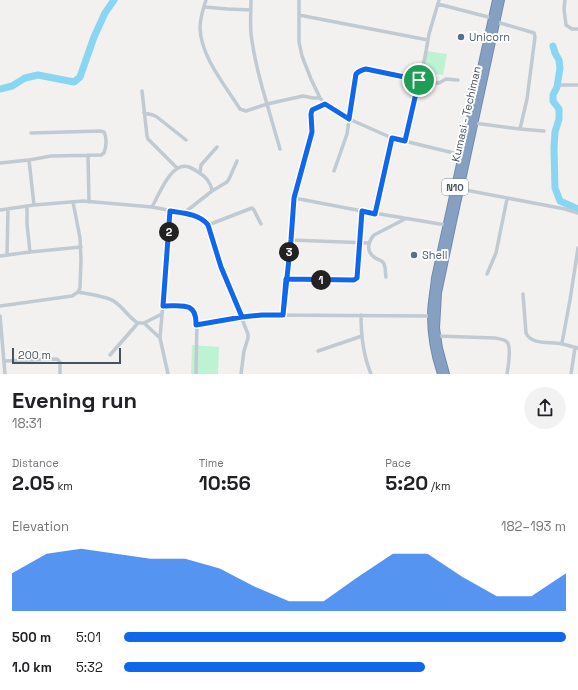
<!DOCTYPE html>
<html lang="en">
<head>
<meta charset="utf-8">
<style>
	body { margin:0; font-family:"Space Grotesk",sans-serif; background:#f2f2f2; color:#202124; height:100vh; display:flex; flex-direction:column; font-size:15px; white-space:nowrap }
	* { box-sizing:border-box; margin:0 }
	p { font-size:13px; color:#757577 }
	.icon { flex:none; width:22px; height:22px; fill:none; stroke:currentColor; stroke-width:2; stroke-linecap:round; stroke-linejoin:round }
	.map { position:relative; height:374px; overflow:hidden }
	.panel { display:flex; flex-direction:column; background:#fff; flex:1 }
	.panel>* { flex:none }
	.scale { position:absolute; left:12px; bottom:10px; width:109px; box-sizing:border-box; padding-left:4px; border:2px solid #47525f; border-top:0; font-size:11px; line-height:14px; white-space:nowrap; color:#47525f; -webkit-text-stroke:3px #fff; paint-order:stroke }
	.pin { position:absolute; display:grid; place-items:center; width:34px; height:34px; color:#fff; margin:-17px; border:2px solid #fff; border-radius:50%; box-shadow:0 1px 4px #0007 }
	.km { position:absolute; width:20px; height:20px; margin:-10px; border-radius:50%; background:#222; color:#fff; font-size:11px; line-height:20px; text-align:center }
	.round { display:grid; place-items:center; flex:none; width:42px; height:42px; border-radius:21px; background:#f2f2f2 }
	.headline { display:flex; align-items:center; justify-content:space-between; height:68px; padding:0 12px }
	h1 { font-size:22px; font-weight:700; line-height:30px }
	.figures { display:grid; grid-template-columns:repeat(3,1fr); gap:6px; height:68px; padding:4px 12px }
	.figures div { display:grid; align-content:center }
	.figures b { font-size:20px; font-weight:700 }
	.figures small { font-size:11px; font-weight:400 }
	.figures p { font-size:11px }
	.chart { height:112px; padding:8px 12px }
	.chart p { display:flex; justify-content:space-between }
	.chart svg { width:100%; height:72px; margin-top:4px; fill:#1067ec; opacity:.7 }
	ul { padding:0 12px; list-style:none; font-size:13px }
	li { display:grid; grid-template-columns:64px 48px 1fr; align-items:center; height:30px }
	li i { height:10px; border-radius:5px; background:#1067ec }
	.map>svg:first-child { display:block }
	.green { fill:#bdf2d3 }
	.lines { fill:none; stroke-linecap:round; stroke-linejoin:round }
	.river { stroke:#88d6f1; stroke-width:7 }
	.highway-casing { stroke:#718bad; stroke-width:8 }
	.street { stroke:#c0cad2; stroke-width:3.5 }
	.highway { stroke:#86a0c1; stroke-width:6 }
	.route-casing { stroke:#fff; stroke-width:8 }
	.route { stroke:#1067ec; stroke-width:5 }
	.service-dot { fill:#5c6f8a; stroke:#fff; stroke-width:1.5 }
	.labels { text-anchor:middle; stroke-width:4; stroke-linejoin:round; paint-order:stroke }
	.shield { fill:#fff; stroke:#7e868f; stroke-width:1 }
	.shield-label { font-size:10px; font-weight:bold; fill:#47525f }
	.service-label { font-size:11px; fill:#4e5e75; stroke:#fff; text-anchor:start }
	.street-label { font-size:11px; fill:#47525f; stroke:#fff }
</style>
</head>
<body>
<div class="map">
<svg width="578" height="374" viewBox="0 0 578 374">
	<rect width="100%" height="100%" fill="#f3f0f0"/>
	<path class="green" d="M426 51 447 54 443 75 423 72Z
		M192 345 219 347 218 374H191Z"/>
	<g class="lines">
		<path class="river" d="M553 46 555 53 559 60 560 68 557 87 553 95V101L559 109V119L555 132 554 148 555 188 560 201 578 209
			M0 89 12 86 25 78 38 75 74 82 80 77 94 37 105 13 114 0"/>
		<defs>
			<path id="highway" d="M441 374C435 356 431 335 431 316 431 303 434 290 435 278L496 0
				M446 374 439 348 436 328 438 293 453 222 501 0"/>
		</defs>
		<use href="#highway" class="highway-casing"/>
		<path class="street" d="M206 0C203 9 200 19 200 28 201 57 225 85 240 109L246 111 267 104 280 149
			M251 0C251 11 250 23 251 34 254 58 260 81 267 104L303 96 313 98H320
			M299 0V42L302 56 311 79 320 98 325 104 349 119 392 138 462 155
			M565 0 564 9 566 25 572 29H578
			M438 4 492 18
			M204 7 228 9 251 10
			M299 15 428 40
			M497 22 531 32 534 33 535 37 527 99 520 129
			M561 85H578
			M142 91 147 136 148 139 177 168
			M144 113 153 115 157 117 186 140
			M474 123 520 129 544 131
			M405 141 425 57 429 34 439 0
			M88 155 89 202
			M29 160 34 205
			M0 163 29 160 51 156 101 155 104 153C106 147 107 138 104 132L100 131 31 133
			M334 171 347 134 356 74 359 72 366 69 436 83H439L446 79 458 80
			M200 173 201 165 217 147
			M460 189 565 209 578 213
			M212 191 227 182 229 179 237 161
			M27 206V224L30 252
			M152 207C159 195 171 161 189 167 192 168 195 170 198 172 205 176 211 182 212 191L184 213
			M0 210 34 205 83 201 152 207 184 213 199 218 206 222 210 229 221 267 248 334V338L244 351 241 374
			M362 211 446 225
			M375 214 392 138
			M208 225 252 208 254 210 261 224
			M291 240 369 243
			M7 255 8 209
			M0 256 30 252 81 247
			M487 274 496 253 507 199
			M386 277C385 273 386 268 384 264 383 260 377 260 374 257 366 251 368 242 374 235L405 219
			M286 279 353 280 357 278 362 211 294 198
			M78 292C87 294 108 296 115 302 124 308 129 318 138 323
			M523 294 526 333C532 346 551 341 562 344 568 345 572 347 578 348
			M0 306 72 296 78 292 80 288 81 259 80 238 73 202
			M163 306C176 306 192 302 197 318L196 374
			M283 315 291 240 294 198 311 132V114L314 109 325 104
			M361 315C361 335 363 355 371 374
			M0 316 5 374
			M144 323 160 338
			M196 325 242 317 262 315 431 316
			M437 336 495 338C499 339 504 339 507 342 512 347 508 367 507 374
			M562 343 570 300 578 248
			M318 351 362 336
			M110 355 138 323H144L162 314
			M4 361 57 359 60 362V374
			M168 374 160 338 162 314 166 276 170 211
			M571 374 575 348"/>
		<use href="#highway" class="highway"/>
	</g>
	<g class="lines">
		<defs>
			<path id="route" d="M419 80 405 141 392 138 375 214 362 211 357 278 354 280 286 279 283 315H262L242 317 221 267 208 225C200 214 183 213 170 211L163 306C181 306 197 301 196 325L242 317 262 315H283L291 240 294 198 312 132 311 114 312 110 325 104 349 119 356 74C359 71 362 70 366 69L419 80"/>
		</defs>
		<use href="#route" class="route-casing"/>
		<use href="#route" class="route"/>
	</g>
	<g class="service-dot">
		<circle cx="461" cy="37" r="4"/>
		<circle cx="414" cy="255" r="4"/>
	</g>
	<g class="labels">
		<rect class="shield" x="442" y="179" width="26" height="16" rx="3"/>
		<g class="shield-label">
			<text x="455" y="191">N10</text>
		</g>
		<g class="service-label">
			<text x="469" y="41">Unicorn</text>
			<text x="422" y="259">Shell</text>
		</g>
		<g class="street-label">
			<text transform="translate(466 114) rotate(-77)" y="4">Kumasi - Techiman</text>
		</g>
	</g>
</svg>
<div class="scale">200 m</div>
<div class="pin" style="left:419px;top:80px;background:#1e9e55"><svg class="icon" aria-label="arrive" viewBox="0 0 24 24"><path d="M6 21V4h12l-3 4 3 4H6"/></svg></div>
<b class="km" style="left:321px;top:280px">1</b>
<b class="km" style="left:169px;top:232px">2</b>
<b class="km" style="left:289px;top:252px">3</b>
</div>
<section class="panel">
<div class="headline"><div><h1>Evening run</h1><p>18:31</p></div><a class="round"><svg class="icon" aria-label="share" viewBox="0 0 24 24"><path d="M12 15V3M7 8l5-5 5 5M5 13v7h14v-7"/></svg></a></div>
<div class="figures">
<div><p>Distance</p><b>2.05<small> km</small></b></div>
<div><p>Time</p><b>10:56</b></div>
<div><p>Pace</p><b>5:20<small> /km</small></b></div>
</div>
<div class="chart"><p><span>Elevation</span>182–193 m</p>
<svg viewBox="0 0 160 44" preserveAspectRatio="none"><path d="M0 44V21L10 9L20 6L30 9L40 12L50 12L60 18L70 29L80 38L90 38L100 23L110 9L120 9L130 23L140 35L150 35L160 21V44z"/></svg>
</div>
<ul>
<li><b>500 m</b>5:01<i style="width:100%"></i></li>
<li><b>1.0 km</b>5:32<i style="width:68%"></i></li>
</ul>
</section>
</body>
</html>
